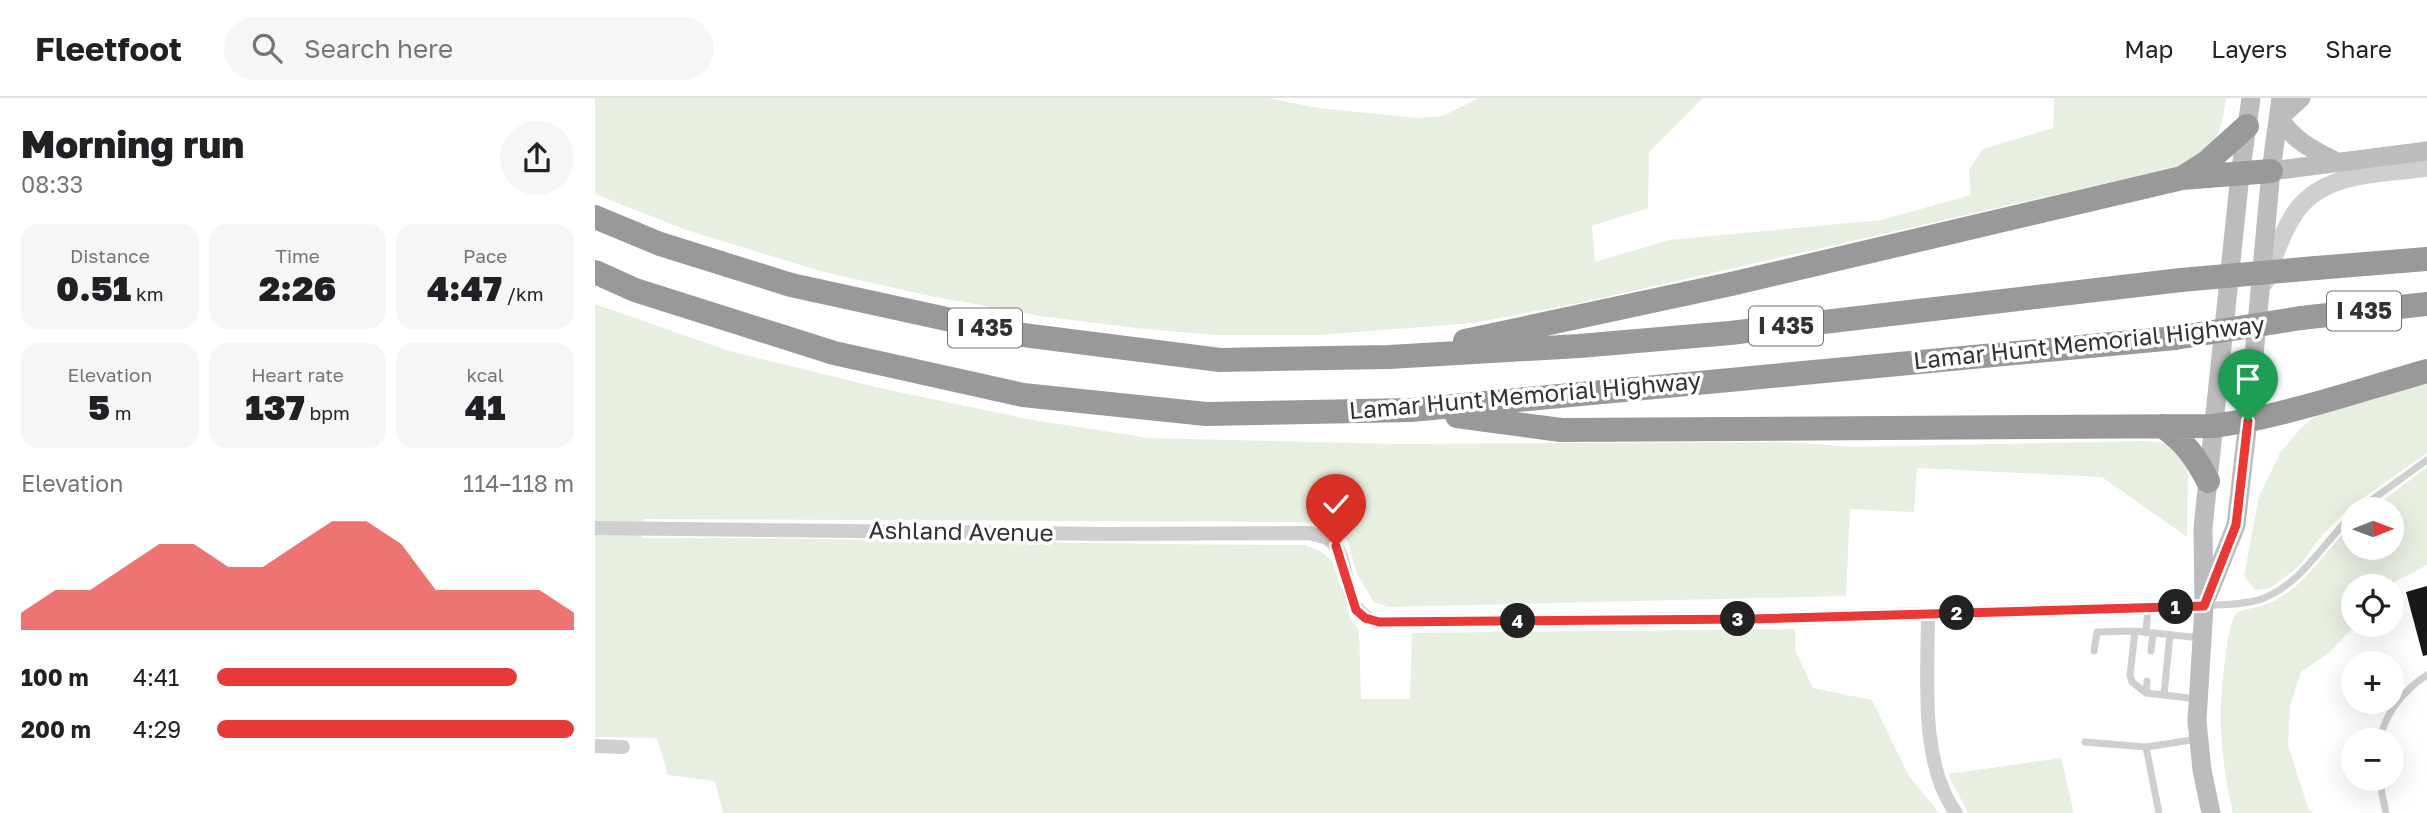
<!DOCTYPE html>
<html lang="en">
<head>
<meta charset="utf-8">
<style>
	body { margin:0; font-family:"Golos Text",sans-serif; background:#f6f6f6; color:#202124; height:100vh; display:flex; flex-direction:column; font-size:26px; white-space:nowrap }
	* { box-sizing:border-box; margin:0 }
	p { font-size:23px; color:#757577 }
	.icon { flex:none; width:38px; height:38px; fill:none; stroke:currentColor; stroke-width:2; stroke-linecap:round; stroke-linejoin:round }
	.map { position:relative; flex:1; overflow:hidden }
	.panel { display:flex; flex-direction:column; background:#fff; width:595px }
	.panel>* { flex:none }
	.needle { width:46px; rotate:89deg }
	.fabs { position:absolute; left:1746px; top:399px; display:grid; gap:14px }
	.fabs a { display:grid; place-items:center; width:63px; height:63px; border-radius:50%; background:#fff; box-shadow:0 7px 28px #0002; font-size:35px }
	.pin { position:absolute; display:grid; place-items:center; width:60px; height:60px; color:#fff; margin:-72px -30px; border-radius:50% 50% 50% 0; rotate:-45deg; box-shadow:0 0 7px #0007 }
	.pin .icon { rotate:45deg }
	.km { position:absolute; width:35px; height:35px; margin:-18px; border-radius:50%; background:#222; color:#fff; font-size:19px; line-height:35px; text-align:center }
	.round { display:grid; place-items:center; flex:none; width:74px; height:74px; border-radius:37px; background:#f6f6f6 }
	.overview { display:flex; align-items:center; justify-content:space-between; height:119px; padding:0 21px }
	h1 { font-size:38px; font-weight:800; line-height:52px }
	.figures { display:grid; grid-template-columns:repeat(3,1fr); gap:10px; height:119px; padding:7px 21px }
	.figures div { display:grid; align-content:center; border-radius:18px; background:#f6f6f6; text-align:center }
	.figures b { font-size:35px; font-weight:800 }
	.figures small { font-size:19px; font-weight:400 }
	.figures p { font-size:19px }
	.chart { height:196px; padding:14px 21px }
	.chart p { display:flex; justify-content:space-between }
	.chart svg { width:100%; height:126px; margin-top:7px; fill:#e73a37; opacity:.7 }
	ul { padding:0 21px; list-style:none; font-size:23px }
	li { display:grid; grid-template-columns:112px 84px 1fr; align-items:center; height:52px }
	li i { height:18px; border-radius:9px; background:#e73a37 }
	header { display:flex; align-items:center; gap:42px; box-sizing:border-box; height:98px; padding:0 35px; background:#fff; border-bottom:2px solid #e0e0e0 }
	header strong { font-size:33px }
	nav { display:flex; gap:38px; margin-inline-start:auto; font-size:24px }
	.search { width:490px; height:63px; background:#f6f6f6; display:flex; align-items:center; gap:18px; box-sizing:border-box; padding:0 24px; border-radius:38px; color:#757577; font-size:26px }
	main { display:flex; flex:1; min-height:0 }
	.map>svg:first-child { display:block }
	.green { fill:#e7efe1 }
	.building { fill:#191919 }
	.lines { fill:none; stroke-linecap:round; stroke-linejoin:round }
	.service { stroke:#cfcfcf; stroke-width:7 }
	.minor { stroke:#cfcfcf; stroke-width:14 }
	.tertiary { stroke:#cfcfcf; stroke-width:18 }
	.secondary { stroke:#bcbcbc; stroke-width:19 }
	.motorway { stroke:#999; stroke-width:24 }
	.motorway-bridge { stroke:#999; stroke-width:24 }
	.route-casing { stroke:#fff; stroke-width:14 }
	.route { stroke:#e73a37; stroke-width:9 }
	.labels { text-anchor:middle; stroke-width:7; stroke-linejoin:round; paint-order:stroke }
	.shield { fill:#fff; stroke:#707070; stroke-width:2 }
	.shield-label { font-size:23px; font-weight:bold; fill:#323232 }
	.street-label { font-size:24px; fill:#323232; stroke:#fff }
</style>
</head>
<body>
<header>
<strong>Fleetfoot</strong>
<div class="search"><svg class="icon" aria-label="search" viewBox="0 0 24 24"><circle cx="10" cy="10" r="6"/><path d="M15 15l6 6"/></svg>Search here</div>
<nav><a>Map</a><a>Layers</a><a>Share</a></nav>
</header>
<main>
<section class="panel">
<div class="overview"><div><h1>Morning run</h1><p>08:33</p></div><a class="round"><svg class="icon" aria-label="share" viewBox="0 0 24 24"><path d="M12 15V3M7 8l5-5 5 5M5 13v7h14v-7"/></svg></a></div>
<div class="figures">
<div><p>Distance</p><b>0.51<small> km</small></b></div>
<div><p>Time</p><b>2:26</b></div>
<div><p>Pace</p><b>4:47<small> /km</small></b></div>
</div>
<div class="figures">
<div><p>Elevation</p><b>5<small> m</small></b></div>
<div><p>Heart rate</p><b>137<small> bpm</small></b></div>
<div><p>kcal</p><b>41</b></div>
</div>
<div class="chart"><p><span>Elevation</span>114–118 m</p>
<svg viewBox="0 0 160 44" preserveAspectRatio="none"><path d="M0 44V38L10 30L20 30L30 22L40 14L50 14L60 22L70 22L80 14L90 6L100 6L110 14L120 30L130 30L140 30L150 30L160 38V44z"/></svg>
</div>
<ul>
<li><b>100 m</b>4:41<i style="width:84%"></i></li>
<li><b>200 m</b>4:29<i style="width:100%"></i></li>
</ul>
</section>
<div class="map">
<svg width="1832" height="715" viewBox="0 0 1832 715">
	<rect width="100%" height="100%" fill="#fff"/>
	<path class="green" d="M0 0H672L724 10 821 20 848 18 884 0H1108L1054 54 1053 110 997 128 1000 164 1075 142 1286 122 1376 97 1374 72 1388 51 1458 30 1459 0H1631C1626 35 1622 46 1591 67L989 204 878 225 724 237H620L541 230 445 218 335 198 229 174 94 133 0 96Z
		M0 206 134 253 289 291 432 321 553 340 803 346 1192 344 1258 349 1548 343 1572 345 1591 363 1593 379 1592 439 1507 379 1322 370 1319 414 1255 411 1251 498 794 509 779 504 762 476 752 441 730 426 698 424 48 421 47 440C268 439 489 447 710 447L727 454 738 464 755 520 764 532 766 601H815L817 535 1200 531V552L1218 590 1277 602 1314 678 1344 715H128L120 683 73 677 62 640 0 639Z
		M1832 285V355L1758 407 1730 434 1702 470 1675 490 1660 492 1649 478 1664 398 1685 355 1706 330 1725 314Z
		M1832 369V467L1792 488H1759L1760 527 1735 554 1706 574 1695 607 1693 647 1713 710 1718 715H1638C1625 658 1622 613 1631 555 1633 540 1634 526 1642 514 1654 510 1668 509 1679 503 1713 486 1730 450 1759 426V450H1797V411H1777Z
		M1466 660 1479 715H1373L1353 676Z"/>
	<path class="building" d="M1832 488V557L1828 558 1811 494Z"/>
	<g class="lines">
		<path class="service" d="M1764 411 1832 362
			M1610 508C1628 506 1652 507 1669 500 1707 485 1730 443 1759 415
			M1540 533 1535 577 1537 584 1551 595 1603 601
			M1551 535 1553 510
			M1499 553 1502 534 1540 533 1606 540
			M1556 553 1558 535
			M1551 595 1552 583
			M1569 597 1575 537
			M1785 642C1789 616 1810 591 1832 577
			M1490 644 1551 649 1603 641
			M1551 649 1564 715
			M1784 681 1791 715"/>
		<path class="minor" d="M0 430 510 436 714 435C721 437 729 438 735 442 761 464 740 513 784 524L1156 521 1609 508
			M1333 516C1333 576 1324 665 1361 715
			M0 648 28 649"/>
		<path class="tertiary" d="M1670 184C1678 162 1685 139 1698 118 1725 73 1786 76 1832 70"/>
		<path class="secondary" d="M1706 0 1684 20C1699 43 1718 52 1742 64
			M1676 73 1832 53
			M1613 497 1641 427 1653 323 1676 73 1686 0
			M1616 715 1607 672 1602 623 1609 508 1608 430 1645 77 1656 0"/>
		<path class="motorway" d="M1587 80 1611 65 1652 28
			M0 119 65 146 196 187 420 236 625 262 794 259 984 248 1135 235 1586 182
			M1721 170 1832 161
			M0 174 40 192 239 255 428 297 611 316 816 312 1580 240
			M1706 220 1832 206
			M870 243 1136 186 1587 80 1676 73
			M862 318 966 332 1618 328C1691 318 1761 293 1832 273
			M1567 328C1590 344 1600 358 1613 383"/>
		<path class="motorway-bridge" d="M1586 182 1721 170
			M1580 240 1706 220"/>
	</g>
	<g class="lines">
		<defs>
			<path id="route" d="M741 448 761 512 770 520 784 524 1156 521 1609 508 1641 427 1653 323"/>
		</defs>
		<use href="#route" class="route-casing"/>
		<use href="#route" class="route"/>
	</g>
	<g class="labels">
		<g class="shield">
			<rect x="1732" y="193.5" width="74" height="39" rx="5"/>
			<rect x="1154" y="208.5" width="74" height="39" rx="5"/>
			<rect x="353" y="210.5" width="74" height="39" rx="5"/>
		</g>
		<g class="shield-label">
			<text x="1769" y="221">I 435</text>
			<text x="1191" y="236">I 435</text>
			<text x="390" y="238">I 435</text>
		</g>
		<g class="street-label">
			<text transform="translate(1494 245) rotate(-6)" y="8">Lamar Hunt Memorial Highway</text>
			<text transform="translate(930 298) rotate(-5)" y="8">Lamar Hunt Memorial Highway</text>
			<text transform="translate(366 434) rotate(1)" y="8">Ashland Avenue</text>
		</g>
	</g>
</svg>
<div class="fabs">
<a><svg class="needle" viewBox="-14 -14 28 28"><path d="M0-13l5 13h-10z" fill="#e53935"/><path d="M0 13l5-13h-10z" fill="#757577"/></svg></a>
<a><svg class="icon" aria-label="locate" viewBox="0 0 24 24"><circle cx="12" cy="12" r="6"/><path d="M12 2v4M12 18v4M2 12h4M18 12h4"/></svg></a>
<a>+</a>
<a>−</a>
</div>
<div class="pin" style="left:1653px;top:323px;background:#1e9e55"><svg class="icon" aria-label="arrive" viewBox="0 0 24 24"><path d="M6 21V4h12l-3 4 3 4H6"/></svg></div>
<div class="pin" style="left:741px;top:448px;background:#d93025"><svg class="icon" aria-label="check" viewBox="0 0 24 24"><path d="M5 12l5 5 9-10"/></svg></div>
<b class="km" style="left:1581px;top:509px">1</b>
<b class="km" style="left:1362px;top:515px">2</b>
<b class="km" style="left:1143px;top:521px">3</b>
<b class="km" style="left:923px;top:523px">4</b>
</div>
</main>
</body>
</html>
